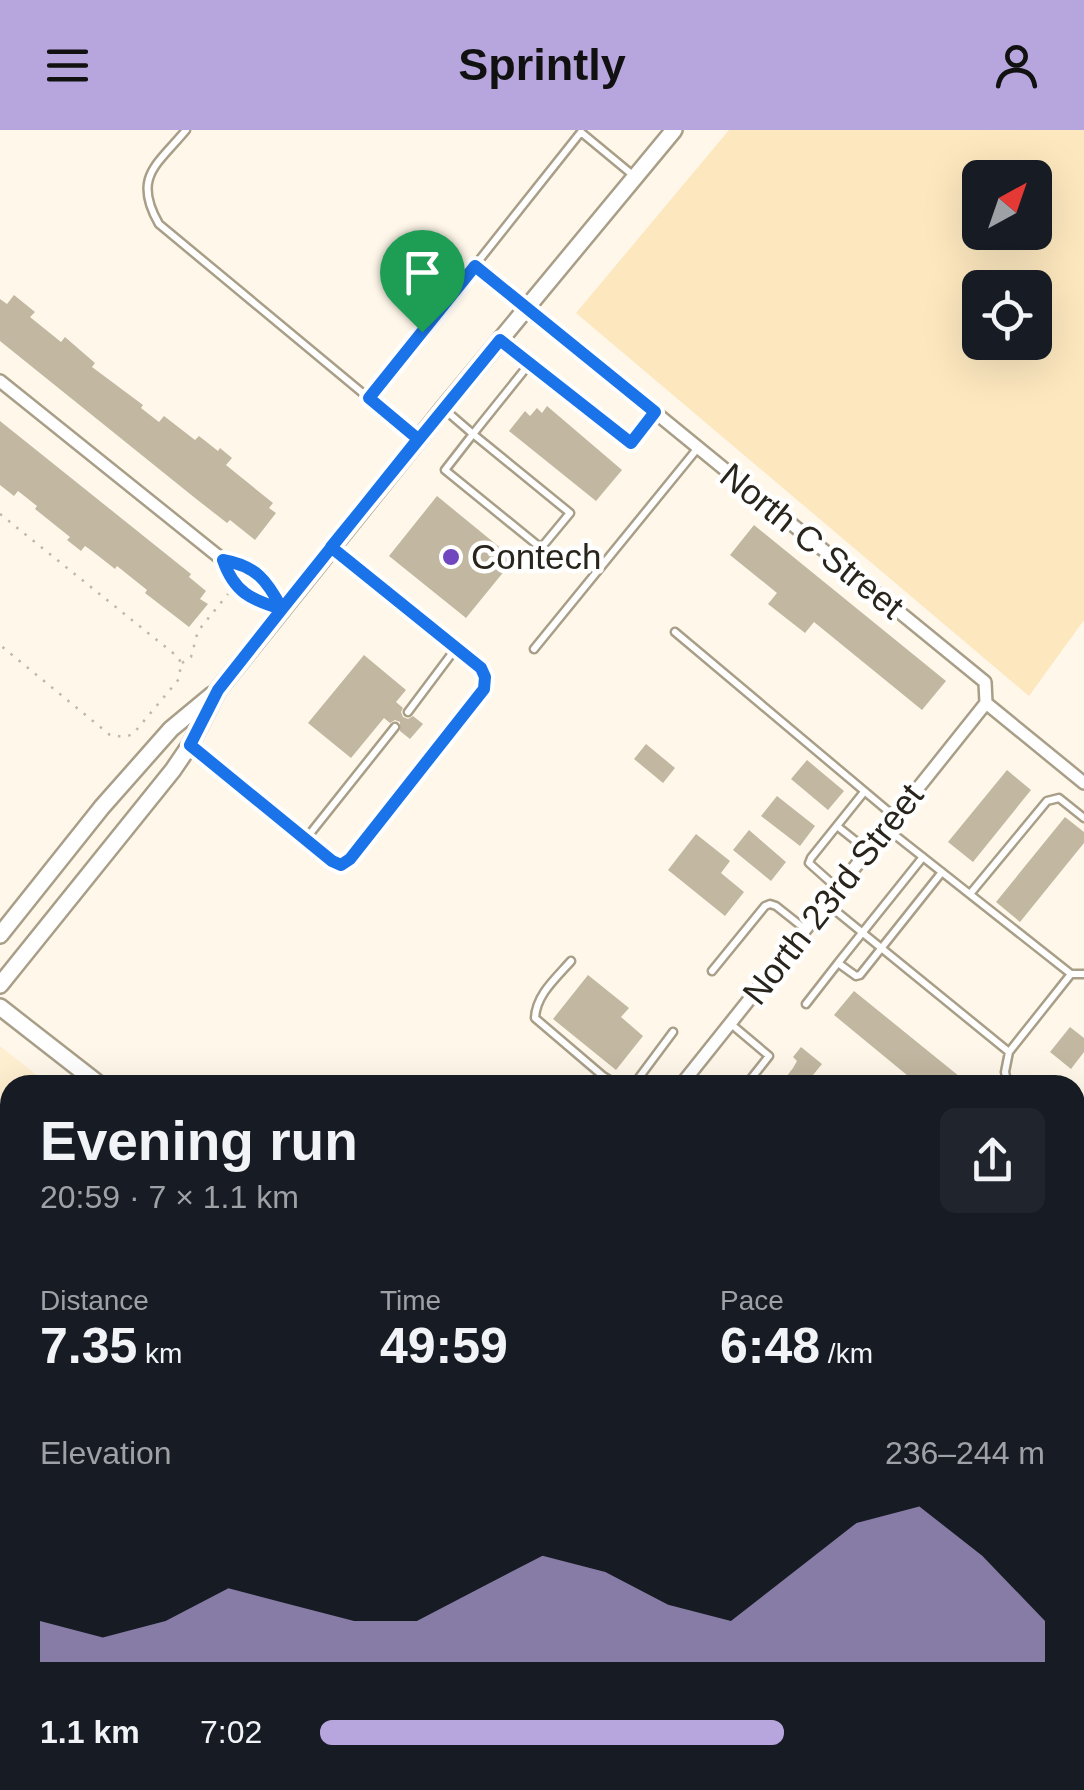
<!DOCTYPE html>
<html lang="en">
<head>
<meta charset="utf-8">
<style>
	body { margin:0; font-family:Helvetica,sans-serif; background:#20242c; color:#f1f3f6; height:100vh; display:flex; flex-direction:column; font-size:38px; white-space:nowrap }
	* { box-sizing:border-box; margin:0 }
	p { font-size:32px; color:#9ea1a6 }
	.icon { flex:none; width:55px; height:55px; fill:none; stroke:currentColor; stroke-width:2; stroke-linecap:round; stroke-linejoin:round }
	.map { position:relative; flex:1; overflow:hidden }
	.sheet { position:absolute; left:0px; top:945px; width:1085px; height:715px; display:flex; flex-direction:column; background:#171b24; border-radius:30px 30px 0 0; box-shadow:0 10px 40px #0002 }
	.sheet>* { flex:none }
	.needle { width:65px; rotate:40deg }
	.controls { position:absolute; left:962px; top:30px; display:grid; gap:20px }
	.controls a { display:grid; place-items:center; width:90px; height:90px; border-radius:15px; background:#171b24; box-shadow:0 10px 40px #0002; font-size:50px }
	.pin { position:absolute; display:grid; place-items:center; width:85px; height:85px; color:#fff; margin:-102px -42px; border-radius:50% 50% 50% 0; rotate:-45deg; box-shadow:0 0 10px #0007 }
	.pin .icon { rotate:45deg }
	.round { display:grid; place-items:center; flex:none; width:105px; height:105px; border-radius:15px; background:#20242c }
	.head { display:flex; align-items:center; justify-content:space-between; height:170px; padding:0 40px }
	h1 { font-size:55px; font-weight:700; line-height:75px }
	.stats { display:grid; grid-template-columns:repeat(3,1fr); gap:15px; height:170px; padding:10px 40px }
	.stats div { display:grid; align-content:center }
	.stats b { font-size:50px; font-weight:700 }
	.stats small { font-size:28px; font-weight:400 }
	.stats p { font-size:28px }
	.chart { height:280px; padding:20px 40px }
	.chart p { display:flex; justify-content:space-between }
	.chart svg { width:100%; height:180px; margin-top:10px; fill:#b7a6dd; opacity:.7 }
	ul { padding:0 40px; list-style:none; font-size:32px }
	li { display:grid; grid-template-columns:160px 120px 1fr; align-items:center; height:75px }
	li i { height:25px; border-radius:12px; background:#b7a6dd }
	header { display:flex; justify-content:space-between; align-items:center; height:130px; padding:0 40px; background:#b7a6dd; color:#111; font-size:45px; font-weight:700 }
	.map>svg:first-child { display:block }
	.built { fill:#feefd0 }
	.green { fill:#fce7be; fill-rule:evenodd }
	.building { fill:#c2b7a0 }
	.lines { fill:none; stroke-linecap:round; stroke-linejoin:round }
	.service-casing { stroke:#a99e88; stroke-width:11 }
	.minor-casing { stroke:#a99e88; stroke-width:16 }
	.secondary-casing { stroke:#a99e88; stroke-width:20 }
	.path { stroke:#beb8ac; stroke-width:2.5; stroke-dasharray:2.5 8; stroke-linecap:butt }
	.service { stroke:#fff; stroke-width:6 }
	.minor { stroke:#fff; stroke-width:11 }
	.secondary { stroke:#fff; stroke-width:15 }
	.route-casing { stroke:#fff; stroke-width:20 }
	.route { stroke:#1a73e8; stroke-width:12 }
	.poi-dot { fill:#7047bf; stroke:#fff; stroke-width:4 }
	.labels { text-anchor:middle; stroke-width:9; stroke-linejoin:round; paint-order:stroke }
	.street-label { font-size:35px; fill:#29251c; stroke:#fff }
	.poi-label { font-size:35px; fill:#29251c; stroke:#fff; text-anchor:start }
</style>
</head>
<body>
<header><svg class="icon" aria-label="menu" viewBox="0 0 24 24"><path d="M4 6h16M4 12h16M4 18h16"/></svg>Sprintly<svg class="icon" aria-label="person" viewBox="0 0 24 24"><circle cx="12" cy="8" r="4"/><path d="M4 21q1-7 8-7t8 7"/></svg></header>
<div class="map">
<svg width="1084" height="1660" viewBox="0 0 1084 1660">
	<rect width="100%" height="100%" fill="#fff8ea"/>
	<path class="built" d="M0 916 49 955H10V1114L0 1127Z"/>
	<path class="green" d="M729 0H1084V490L1029 566 576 183ZM980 48H1035V102H980ZM980 158H1035V212H980Z"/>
	<path class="building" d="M14 165 35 182 30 187 61 212 65 207 95 233 92 237 143 275 141 278 159 292 164 286 195 310 199 306 218 321 220 318 232 328 226 335 273 373 269 378 276 383 255 410 230 390 227 393 195 368 0 211V169L7 174Z
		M547 276 622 340 596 371 509 301 525 281 530 286 537 278 542 283Z
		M0 291 191 444 189 447 206 461 200 469 208 474 189 497 145 463 147 460 117 436 115 439 92 421 85 416 81 421 67 410 70 407 35 379 37 376 18 361 14 366 0 355Z
		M437 366 514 429 466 488 389 426Z
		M754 395 946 551 922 580 814 492 805 503 768 474 777 463 730 425Z
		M364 525 406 560 396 572 403 578 401 582 403 587 408 589 413 586 423 594 410 609 400 601V592L395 590 390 593 384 588 351 628 308 593Z
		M646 614 675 638 663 653 634 629Z
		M807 630 844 661 828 680 791 649Z
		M1007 640 1031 660 973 732 948 712Z
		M777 666 815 696 800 716 761 686Z
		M1065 687 1084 702V713L1020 792 996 772Z
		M749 700 786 732 771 751 733 720Z
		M696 704 730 731 721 743 744 762 725 786 668 740Z
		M588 845 629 878 621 887 643 906 616 940 553 889Z
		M854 861 970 955H919L834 885Z
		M1070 897 1084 908V922L1071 939 1050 922Z
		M801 917 822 934 805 955H780L793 938 797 931 793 927Z"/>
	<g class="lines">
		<defs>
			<path id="service" d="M186 0C157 35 132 47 159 94L418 309
				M582 3 634 46
				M475 136 525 176
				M501 210 631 313 654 284
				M369 269 581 2
				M444 279 473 304 530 233
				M473 304 570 383 541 418 445 340Z
				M675 502 894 686
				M534 519 697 319
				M408 582 456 518
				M191 616 332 731 341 735 350 729 484 559 485 547 481 538 332 418
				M837 696 867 720
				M886 698 1071 844 1009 922
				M305 710 395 597
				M837 758 809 733 811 728 864 662
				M970 764 1047 671 1059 668 1084 688
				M826 773 1009 922 1005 942 1008 955
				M571 831C556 848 536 865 535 888L603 946 618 955
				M838 833 923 727
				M712 841 765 776 770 774 776 776 805 799
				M1071 844H1084
				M806 874 838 833 856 846 860 845 942 742
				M731 894 769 926 746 955
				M630 955 638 949 673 902
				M1075 1005 1084 1011
				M0 1007 10 1015
				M0 1097 10 1084"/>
			<path id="minor" d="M526 177 985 552 986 573 1084 653
				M0 251 223 430C256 435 267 451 282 479
				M223 430C235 463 250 470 282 479
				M681 955 986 573
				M0 1151 10 1139"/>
			<path id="secondary" d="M0 805 102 677 171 599 212 565
				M0 855 173 640 190 615 218 560 443 279 674 0
				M0 877 100 955
				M867 1650 878 1660
				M960 1650 972 1660
				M1049 1650 1061 1660"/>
		</defs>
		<use href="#service" class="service-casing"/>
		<use href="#minor" class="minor-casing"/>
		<use href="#secondary" class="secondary-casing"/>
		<path class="path" d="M0 384 178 527 181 533 179 549 133 604 125 607 110 605 0 515
			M182 533 191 527 198 501 228 464"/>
		<use href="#service" class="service"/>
		<use href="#minor" class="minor"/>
		<use href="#secondary" class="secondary"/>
	</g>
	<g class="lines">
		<defs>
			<path id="route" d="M422 202 369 268 418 309 282 479C251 470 234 462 223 430 256 436 267 450 282 479L218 560 190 615 332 731 341 735 350 729 484 559 485 547 481 538 331 417 500 210 631 313 655 282 475 136 422 202"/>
		</defs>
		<use href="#route" class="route-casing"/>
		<use href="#route" class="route"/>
	</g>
	<circle class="poi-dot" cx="451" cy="427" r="10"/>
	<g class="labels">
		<g class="street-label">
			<text transform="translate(812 411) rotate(39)" y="12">North C Street</text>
			<text transform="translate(833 764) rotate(-52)" y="12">North 23rd Street</text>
		</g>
		<g class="poi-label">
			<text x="471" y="439">Contech</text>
		</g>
	</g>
</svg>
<div class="controls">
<a><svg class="needle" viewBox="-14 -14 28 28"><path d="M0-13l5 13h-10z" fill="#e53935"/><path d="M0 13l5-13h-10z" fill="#9ea1a6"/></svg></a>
<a><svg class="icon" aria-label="locate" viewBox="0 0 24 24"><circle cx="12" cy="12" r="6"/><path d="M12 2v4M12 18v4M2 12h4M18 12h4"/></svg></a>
</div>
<div class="pin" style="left:422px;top:202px;background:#1e9e55"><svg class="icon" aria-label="arrive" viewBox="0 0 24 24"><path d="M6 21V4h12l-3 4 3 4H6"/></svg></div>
<section class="sheet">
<div class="head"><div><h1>Evening run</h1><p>20:59 · 7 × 1.1 km</p></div><a class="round"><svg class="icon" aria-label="share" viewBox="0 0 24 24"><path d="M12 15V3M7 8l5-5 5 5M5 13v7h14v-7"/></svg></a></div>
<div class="stats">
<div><p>Distance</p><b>7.35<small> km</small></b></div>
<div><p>Time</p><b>49:59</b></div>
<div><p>Pace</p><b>6:48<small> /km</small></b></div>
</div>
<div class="chart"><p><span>Elevation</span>236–244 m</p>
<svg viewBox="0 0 160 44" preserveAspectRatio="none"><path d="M0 44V34L10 38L20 34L30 26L40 30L50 34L60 34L70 26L80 18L90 22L100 30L110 34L120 22L130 10L140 6L150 18L160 34V44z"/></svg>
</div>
<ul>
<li><b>1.1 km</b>7:02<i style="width:64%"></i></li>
</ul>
</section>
</div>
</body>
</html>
